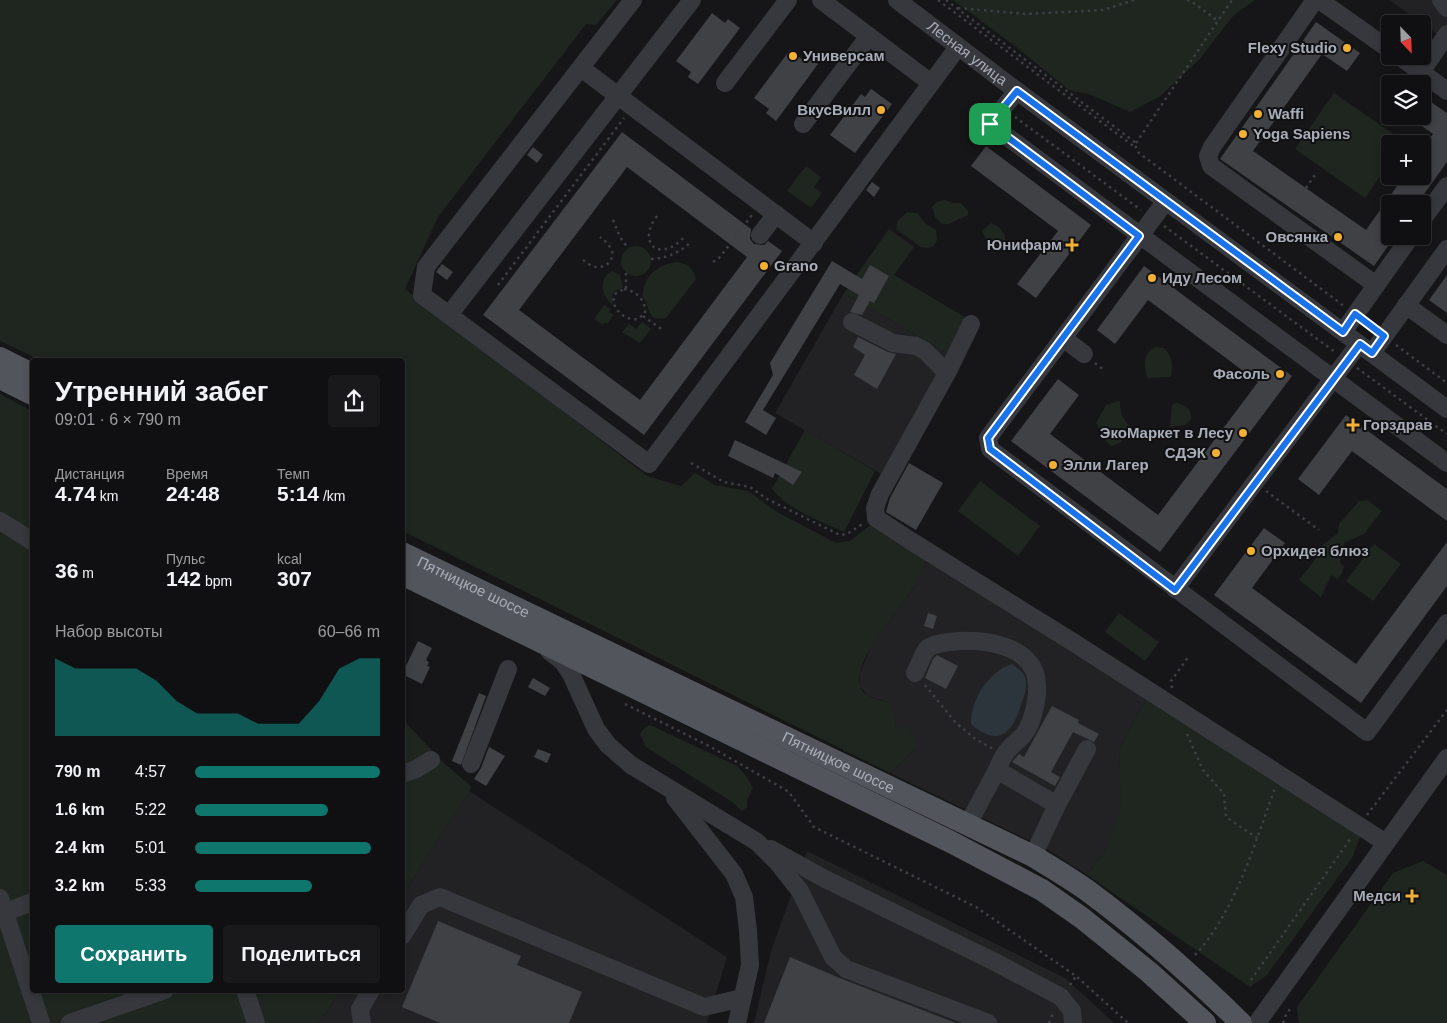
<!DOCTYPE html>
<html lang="ru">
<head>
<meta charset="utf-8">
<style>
	body { margin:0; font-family:Helvetica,sans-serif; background:#19191b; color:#f1f3f6; height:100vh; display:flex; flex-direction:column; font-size:19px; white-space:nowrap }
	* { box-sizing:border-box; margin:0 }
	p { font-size:16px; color:#9c9d9f }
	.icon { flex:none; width:28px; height:28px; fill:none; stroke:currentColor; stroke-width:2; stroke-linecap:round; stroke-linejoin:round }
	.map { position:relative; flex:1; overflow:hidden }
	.panel { position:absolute; left:30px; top:358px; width:375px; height:635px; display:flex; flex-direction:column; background:#101012; border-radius:5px; box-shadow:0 2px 8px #0003,0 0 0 1px #303032 }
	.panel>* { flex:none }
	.needle { width:32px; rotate:157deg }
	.fabs { position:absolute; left:1381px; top:15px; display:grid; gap:10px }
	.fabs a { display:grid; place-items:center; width:50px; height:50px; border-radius:5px; background:#101012; box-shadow:0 2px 8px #0003,0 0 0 1px #303032; font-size:25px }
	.pin { position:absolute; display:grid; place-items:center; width:42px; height:42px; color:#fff; margin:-21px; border-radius:10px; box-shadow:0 2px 8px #0006 }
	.round { display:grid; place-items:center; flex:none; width:52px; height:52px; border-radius:5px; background:#19191b }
	.headline { display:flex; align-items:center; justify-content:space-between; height:85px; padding:0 25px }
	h1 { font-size:28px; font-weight:600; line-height:38px }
	.stats { display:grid; grid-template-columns:repeat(3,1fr); gap:8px; height:85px; padding:5px 25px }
	.stats div { display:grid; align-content:center }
	.stats b { font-size:21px; font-weight:600 }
	.stats small { font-size:14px; font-weight:400 }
	.stats p { font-size:14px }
	.chart { height:140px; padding:10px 25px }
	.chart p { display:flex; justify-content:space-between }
	.chart svg { width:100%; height:90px; margin-top:5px; fill:#0f766e; opacity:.7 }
	.primary-button { display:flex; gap:10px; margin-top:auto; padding:10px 25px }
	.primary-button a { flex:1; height:58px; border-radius:5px; background:#0f766e; color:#fff; font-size:20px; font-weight:600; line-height:58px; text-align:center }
	.primary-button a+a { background:#19191b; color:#f1f3f6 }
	ul { padding:0 25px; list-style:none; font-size:16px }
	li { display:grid; grid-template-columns:80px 60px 1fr; align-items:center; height:38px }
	li i { height:12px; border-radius:6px; background:#0f766e }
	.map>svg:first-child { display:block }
	.built { fill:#222225 }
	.green { fill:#1e261f }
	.water { fill:#2c353c }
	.building { fill:#404145; fill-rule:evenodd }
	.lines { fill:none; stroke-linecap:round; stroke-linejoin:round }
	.path { stroke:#3d3f44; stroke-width:2.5; stroke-dasharray:2.5 4; stroke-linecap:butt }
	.minor { stroke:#37383d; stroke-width:18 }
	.major { stroke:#53555c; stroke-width:22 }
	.route-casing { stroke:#fff; stroke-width:10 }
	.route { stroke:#1a73e8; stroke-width:6 }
	.poi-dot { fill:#f2b134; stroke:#111113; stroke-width:2 }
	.labels { text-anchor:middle; stroke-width:4; stroke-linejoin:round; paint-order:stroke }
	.poi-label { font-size:15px; font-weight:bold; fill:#a8adb8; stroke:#111113; text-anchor:end }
	.street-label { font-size:15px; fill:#a8adb8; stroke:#111113 }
</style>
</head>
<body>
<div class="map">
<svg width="1447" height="1023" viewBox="0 0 1447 1023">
	<rect width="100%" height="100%" fill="#161618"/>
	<path class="built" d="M1389 0H1447V41L1444 39Z
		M844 293 949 354 935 371 936 378 883 475 775 413Z
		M926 559 1148 696 1119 749 1122 808 1107 848 1087 875 1047 849 890 773 915 749 908 729 896 726 891 703 868 696 860 687V673L873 642 913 589Z
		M469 791 727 957 707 1023H319L341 990H402L403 894Z
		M807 851 1065 978 1114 1023H754L771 951Z"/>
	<path class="green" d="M0 0H617L596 25 586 24 438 217 405 289 647 476 681 486 695 473 715 485 748 491 777 512 836 543 850 541 872 524 926 559C922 569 918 581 912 590 898 612 853 659 860 686 863 698 881 700 892 703L896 726 908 728 916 738 915 749 890 773 403 531 402 360H40L0 341Z
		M953 0H1255L1234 15 1198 61 1159 97 1130 112 1089 94 1069 90 1015 46Z
		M1334 93 1405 142 1403 144H1390V162L1365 198 1295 149Z
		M806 166 821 177 814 187 822 193 811 208 787 191Z
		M944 200 954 203H961L968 211V215L949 224H942L935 217 932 207 937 202Z
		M907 212 917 213 926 224 936 230 937 240 934 246 928 248 921 247 896 229 897 222Z
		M991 223 999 227 1005 235V245L999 252C988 252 987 240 982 231Z
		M889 229 914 247 894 275 968 319 949 354 844 293Z
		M621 261a15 15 0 1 1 30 0a15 15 0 1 1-30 0Z
		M677 262C688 264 693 268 696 279L666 318C652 320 651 317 647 305 647 302 644 300 643 298 642 295 643 290 644 287 649 271 662 264 677 262Z
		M612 271 620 275 623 288 615 291 612 295 613 305C602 297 597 279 612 271Z
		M604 305 611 309 609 312 614 315 607 324 605 322 603 325 594 319Z
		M642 322 651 329 640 343 622 332 629 324 636 329Z
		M1155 347 1164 348C1173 357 1173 366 1171 377L1148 378C1143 368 1143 353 1155 347Z
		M0 394 32 411V990H341L319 1023H0Z
		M1118 401 1120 402C1120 414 1124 422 1134 430L1120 443 1111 446 1105 440 1109 432 1108 430H1100L1096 423 1106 405Z
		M1176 403C1186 405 1192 409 1191 419L1185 425 1170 427 1172 405Z
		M805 430 875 471 844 532C819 520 790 511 772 489Z
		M980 481 1040 526 1018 556 958 511Z
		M1367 500 1382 511 1364 534 1344 543 1340 563 1344 566 1342 574 1337 579 1332 575 1329 580 1321 597 1299 580 1315 560 1319 548 1338 533 1339 524 1359 501Z
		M1374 544 1401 564 1373 601 1346 581Z
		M1119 613 1159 642 1145 661 1105 632Z
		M1148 696 1361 835 1352 858 1267 975 1250 987 1087 875 1107 848 1121 808 1119 749Z
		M402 719 446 765 472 787 403 894Z
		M650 725 737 766 746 776 753 788 747 800V807L742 811 732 802 646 747 640 734 644 728Z
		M1423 861 1447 875V1023H1299L1297 1007 1393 873Z"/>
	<path class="water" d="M1012 664C1018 669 1026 673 1026 682 1027 689 1023 699 1021 705 1012 735 997 747 971 724 971 699 988 672 1012 664Z"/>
	<path class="building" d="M712 13 725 23 728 19 740 28 698 84 688 77 691 72 676 61Z
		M1316 22 1360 53 1347 71 1322 54 1253 151 1366 230 1404 176H1422V150L1433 134 1408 116H1422V96L1447 113V162L1417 204H1390V236H1395L1374 266 1220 159Z
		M790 50 803 60 806 56 818 64 776 121 766 113 769 109 754 98Z
		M871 89 892 104 855 153 830 135 861 94 865 97Z
		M622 132 751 229 750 239 754 244 764 245 768 241 782 251 644 435 483 315ZM627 167 747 257 640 400 519 310Z
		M986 146 1091 225 1036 298 1017 284 1058 231 971 166Z
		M533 147 543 155 537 163 527 155Z
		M872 182 880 188 874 197 866 190Z
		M832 261 862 279 870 265 889 276 874 303 870 301 862 315 850 312 859 295 840 284 763 410 776 418 766 435 745 422 773 375 770 363Z
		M442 264 453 272 447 280 436 272Z
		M1144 266 1292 376 1160 552 1011 441 1058 379 1079 395 1050 434 1158 515 1258 382 1148 300 1115 344 1097 330Z
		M1447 275V313L1429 300Z
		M858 337 888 352 896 354 877 389 854 375 865 355 853 347Z
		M1346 415 1447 489V521L1352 451 1319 495 1298 479Z
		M735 440 754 449 802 472 793 485 775 473 773 478 728 456Z
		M909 463 943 483 916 530 886 512 890 498Z
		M1264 528 1285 543 1252 588 1356 664 1447 542V586L1361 703 1214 595Z
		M928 613 937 616 933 629 924 626Z
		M418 641 432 648 426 660 429 662 427 666 430 667 422 684 402 674Z
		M937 655 958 666 946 689 925 678 933 659Z
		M533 678 550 688 545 696 528 687Z
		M479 693 486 696 461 765 452 761Z
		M1052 706 1079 720 1078 723 1099 734 1094 742 1073 732 1051 772 1060 777 1055 786 1012 762 1019 754 1024 757Z
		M489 747 505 756 486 786 474 779 481 768Z
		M538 749 551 754 547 763 534 757Z
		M438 921 521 956 517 965 582 992 569 1023H440L402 1007Z
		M790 957 842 979 956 1023H764Z"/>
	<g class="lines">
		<path class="path" d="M938 0 1136 148
			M946 0 1136 143V148L1139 153 1344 306
			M1187 0 1191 1 1218 21
			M958 8 1026 14 1103 10 1134 0
			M1015 117 1141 210
			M1136 143 1232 0
			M1306 188 1315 175
			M657 216C636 243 660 264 684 237
			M613 220 620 237 628 248
			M1164 226 1335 352
			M651 259C667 258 679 253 691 242
			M583 260C587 263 592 267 597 267 607 268 616 258 611 249 609 244 604 240 600 237
			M713 262 720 257 752 215
			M626 273V290
			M498 285 624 118
			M624 289C636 291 646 300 645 313L638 319C625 321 609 308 615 294Z
			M643 316 664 331
			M1396 345 1447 383
			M1095 363 1105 371
			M1357 368 1447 434
			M691 463 724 482 750 487 767 499 840 535 847 534 864 523
			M1266 491 1319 530
			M925 685 955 722 974 738 993 749
			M1172 688 1171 681 1189 656
			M625 704 709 746 789 792 814 827 976 907 1076 976 1128 1023
			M1187 734 1203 770 1224 794 1226 817 1257 838
			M1367 815 1447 710
			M1195 955C1235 912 1255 843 1275 788
			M1251 980 1351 838
			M1070 985 1076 976
			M1049 1023 1054 1011
			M1283 1023 1286 1015 1292 1006"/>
		<g class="minor">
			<path d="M692 0 449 315 649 464 958 47"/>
			<path d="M821 0 931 83"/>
			<path id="s1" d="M897 0 1017 91 1447 409"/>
			<path d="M1315 0 1212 147 1208 156 1211 166 1376 285"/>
			<path d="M1319 0 1390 50"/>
			<path d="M1441 0 1447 8"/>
			<path d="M1399 56 1447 91"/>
			<path d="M581 68 814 243"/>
			<path d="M1421 72 1447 34"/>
			<path d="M725 83 788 0"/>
			<path d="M1017 91 990 124 1447 463"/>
			<path d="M803 124 869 36"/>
			<path d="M1166 201 988 438 990 449 1367 732 1447 623"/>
			<path d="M1422 220 1447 186"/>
			<path d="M760 235 776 214"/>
			<path d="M1406 305 1447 335"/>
			<path d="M449 315 422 295 426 267 633 0"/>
			<path d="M852 322 893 343 916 346 924 350 947 373"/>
			<path d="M971 324 947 373 880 494 875 508 876 518 911 541 1076 644 1386 843"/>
			<path d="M1343 332 1411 236"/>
			<path d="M1063 338 1084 354"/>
			<path d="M1372 353 1447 249"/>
			<path d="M0 521 32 541"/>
			<path d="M1175 589 1359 344"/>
			<path d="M549 651 563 662 571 674 596 729 608 745 631 765 757 842 777 862 800 891 833 957 846 969 988 1023"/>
			<path d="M915 673C919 666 922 655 927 649 932 644 942 643 949 642 981 638 1037 644 1037 686 1038 699 1032 725 1024 734 1022 737 1018 740 1016 742 1005 752 1002 757 997 770"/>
			<path d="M471 764 508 669"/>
			<path d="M402 774 416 769 431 760"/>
			<path d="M675 798 734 874 744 897 748 930 750 965 737 1023"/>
			<path d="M968 824 997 770 1057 805"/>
			<path d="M771 849 825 879 993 961 1061 997 1072 1011 1073 1023"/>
			<path d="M1033 856 1057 805 1087 749"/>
			<path d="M0 898 41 1023"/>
			<path d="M0 914 32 902"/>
			<path d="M402 936 421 905 440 897 704 1007 742 998"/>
			<path d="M245 990 256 1023"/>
			<path d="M70 1023 165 990"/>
			<path d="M362 1023 360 1009 371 990"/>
			<path d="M1257 1023 1447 758"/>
		</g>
		<g class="major">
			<path d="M0 358 32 374"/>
			<path d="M0 378 32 394"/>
			<path id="s2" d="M402 553 1033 856C1051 867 1070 878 1088 891 1142 931 1193 976 1241 1023"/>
			<path d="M402 574 951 842 1042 890 1082 918 1149 972 1205 1023"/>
		</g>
	</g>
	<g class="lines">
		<defs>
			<path id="route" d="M1017 91 1343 332 1355 314 1384 336 1372 353 1360 344 1175 590 990 449 988 438 1139 236 990 124Z"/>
		</defs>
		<use href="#route" class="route-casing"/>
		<use href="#route" class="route"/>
	</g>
	<g class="poi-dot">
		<circle cx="1347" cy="48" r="5"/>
		<circle cx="793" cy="56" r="5"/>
		<circle cx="881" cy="110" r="5"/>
		<circle cx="1258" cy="114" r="5"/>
		<circle cx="1243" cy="134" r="5"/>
		<circle cx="1338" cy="237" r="5"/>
		<path d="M1069.5 237.5h5v5h5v5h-5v5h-5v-5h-5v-5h5z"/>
		<circle cx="764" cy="266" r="5"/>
		<circle cx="1152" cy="278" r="5"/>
		<circle cx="1280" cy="374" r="5"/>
		<path d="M1350.5 417.5h5v5h5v5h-5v5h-5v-5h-5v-5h5z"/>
		<circle cx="1243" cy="433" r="5"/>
		<circle cx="1216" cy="453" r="5"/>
		<circle cx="1053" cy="465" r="5"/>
		<circle cx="1251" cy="551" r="5"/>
		<path d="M1409.5 888.5h5v5h5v5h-5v5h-5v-5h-5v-5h5z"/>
	</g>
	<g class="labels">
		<g class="poi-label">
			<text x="1337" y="53">Flexy Studio</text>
			<text x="803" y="61" text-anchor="start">Универсам</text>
			<text x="871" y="115">ВкусВилл</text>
			<text x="1268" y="119" text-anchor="start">Waffi</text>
			<text x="1253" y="139" text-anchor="start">Yoga Sapiens</text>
			<text x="1328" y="242">Овсянка</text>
			<text x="1062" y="250">Юнифарм</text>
			<text x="774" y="271" text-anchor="start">Grano</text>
			<text x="1162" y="283" text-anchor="start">Иду Лесом</text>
			<text x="1270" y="379">Фасоль</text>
			<text x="1363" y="430" text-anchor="start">Горздрав</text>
			<text x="1233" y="438">ЭкоМаркет в Лесу</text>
			<text x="1206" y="458">СДЭК</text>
			<text x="1063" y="470" text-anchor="start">Элли Лагер</text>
			<text x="1261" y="556" text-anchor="start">Орхидея блюз</text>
			<text x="1401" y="901">Медси</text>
		</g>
		<g class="street-label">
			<text dy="5" stroke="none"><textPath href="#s1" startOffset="88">Лесная улица</textPath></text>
			<text dy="5" stroke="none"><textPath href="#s2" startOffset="79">Пятницкое шоссе</textPath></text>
			<text dy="5" stroke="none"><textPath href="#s2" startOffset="484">Пятницкое шоссе</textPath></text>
		</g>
	</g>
</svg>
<div class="fabs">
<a><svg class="needle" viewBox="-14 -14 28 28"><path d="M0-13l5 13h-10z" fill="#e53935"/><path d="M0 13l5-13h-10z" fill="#9c9d9f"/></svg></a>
<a><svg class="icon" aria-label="layers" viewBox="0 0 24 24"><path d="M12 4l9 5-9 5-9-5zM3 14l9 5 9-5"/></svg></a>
<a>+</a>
<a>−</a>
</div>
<div class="pin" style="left:990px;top:124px;background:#1e9e55"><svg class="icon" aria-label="arrive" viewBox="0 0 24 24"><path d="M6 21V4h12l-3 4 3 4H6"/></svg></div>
<section class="panel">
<div class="headline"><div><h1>Утренний забег</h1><p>09:01 · 6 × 790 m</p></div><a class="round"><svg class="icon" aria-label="share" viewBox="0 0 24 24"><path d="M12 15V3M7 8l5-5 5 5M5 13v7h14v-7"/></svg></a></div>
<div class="stats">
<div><p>Дистанция</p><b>4.74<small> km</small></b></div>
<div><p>Время</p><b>24:48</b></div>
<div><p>Темп</p><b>5:14<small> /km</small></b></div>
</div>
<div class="stats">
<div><b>36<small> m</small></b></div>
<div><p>Пульс</p><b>142<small> bpm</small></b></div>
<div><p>kcal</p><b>307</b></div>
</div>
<div class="chart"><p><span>Набор высоты</span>60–66 m</p>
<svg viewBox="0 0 160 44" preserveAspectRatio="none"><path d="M0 44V6L10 11L20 11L30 11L40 11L50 17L60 27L70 33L80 33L90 33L100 38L110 38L120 38L130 27L140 11L150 6L160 6V44z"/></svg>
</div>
<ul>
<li><b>790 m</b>4:57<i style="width:100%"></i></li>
<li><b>1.6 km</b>5:22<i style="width:72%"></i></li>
<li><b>2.4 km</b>5:01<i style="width:95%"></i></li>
<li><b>3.2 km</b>5:33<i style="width:63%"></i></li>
</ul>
<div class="primary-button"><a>Сохранить</a><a>Поделиться</a></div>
</section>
</div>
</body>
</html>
